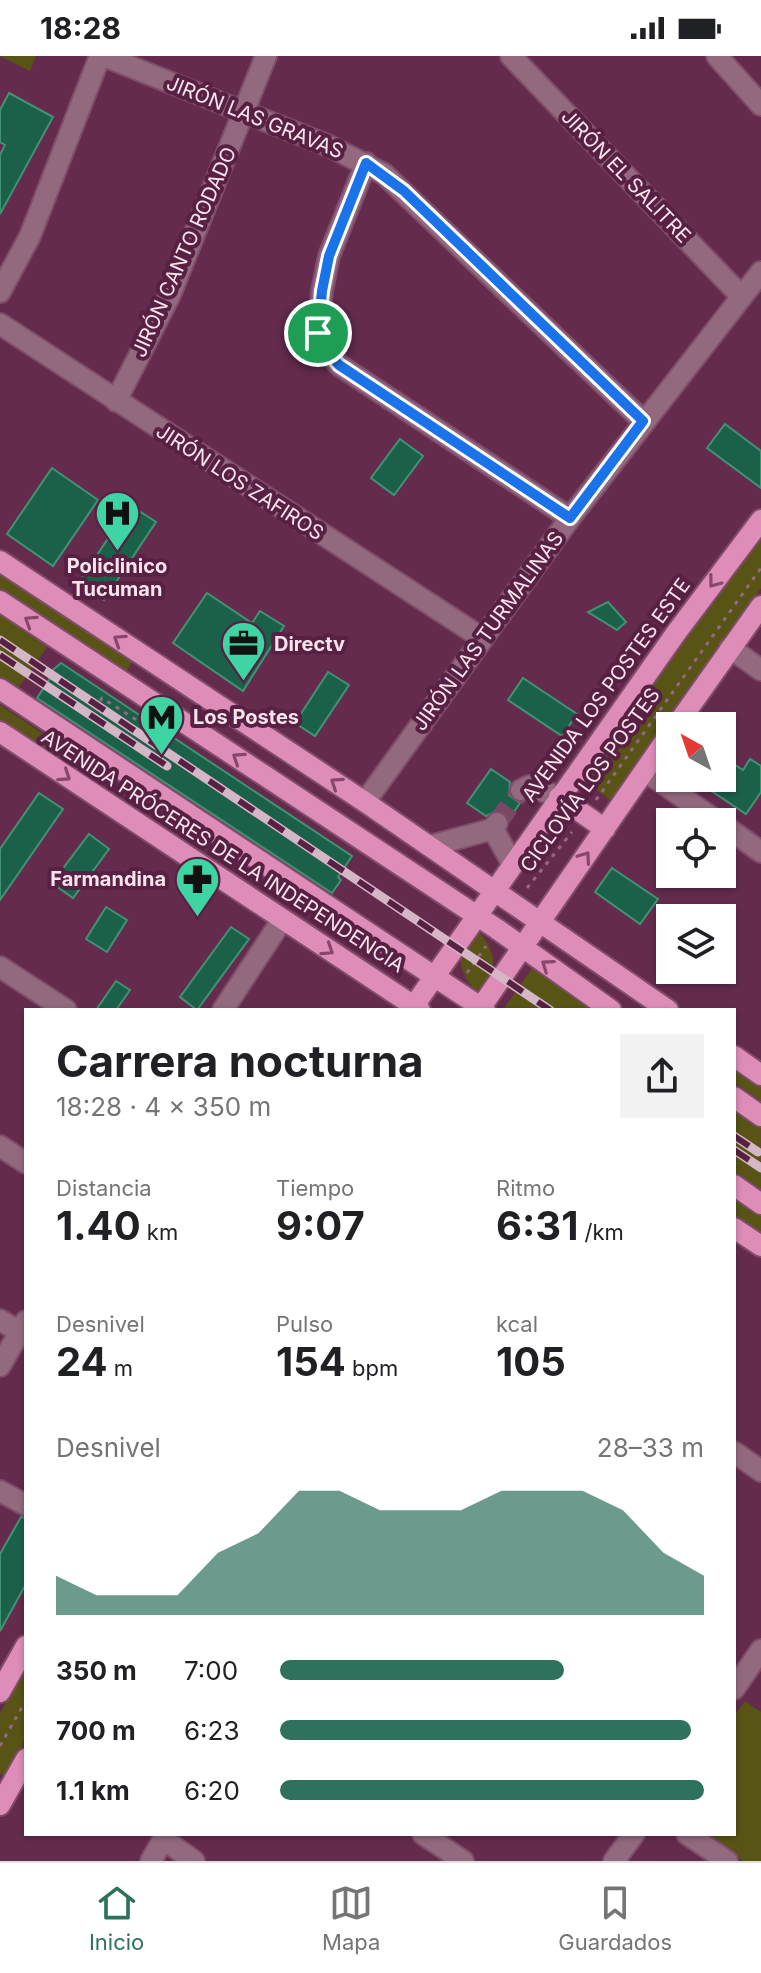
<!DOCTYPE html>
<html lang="es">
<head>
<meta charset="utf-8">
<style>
	body { margin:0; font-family:Inter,sans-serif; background:#f2f2f2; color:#202124; height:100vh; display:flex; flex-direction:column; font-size:30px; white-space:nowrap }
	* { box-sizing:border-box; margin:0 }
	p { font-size:26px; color:#757577 }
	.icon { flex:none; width:44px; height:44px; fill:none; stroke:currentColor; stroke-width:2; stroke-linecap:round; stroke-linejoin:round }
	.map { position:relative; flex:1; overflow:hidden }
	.details { position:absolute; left:24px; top:952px; width:712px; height:828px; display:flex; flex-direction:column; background:#fff; border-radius:0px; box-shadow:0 2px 6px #0004 }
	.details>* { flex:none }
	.needle { width:52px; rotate:320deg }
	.fabs { position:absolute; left:656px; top:656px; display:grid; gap:16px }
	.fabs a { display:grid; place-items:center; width:80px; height:80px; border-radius:0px; background:#fff; box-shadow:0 2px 6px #0004; font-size:40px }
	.pin { position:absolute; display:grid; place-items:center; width:68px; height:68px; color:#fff; margin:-34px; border:4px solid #fff; border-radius:50%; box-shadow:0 2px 8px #0007 }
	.round { display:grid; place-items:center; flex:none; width:84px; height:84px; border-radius:0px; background:#f2f2f2 }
	.headline { display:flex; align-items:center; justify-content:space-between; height:136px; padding:0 32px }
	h1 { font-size:44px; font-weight:700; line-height:60px }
	.figures { display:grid; grid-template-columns:repeat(3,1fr); gap:12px; height:136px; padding:8px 32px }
	.figures div { display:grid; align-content:center }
	.figures b { font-size:40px; font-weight:700 }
	.figures small { font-size:22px; font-weight:400 }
	.figures p { font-size:22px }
	.chart { height:224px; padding:16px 32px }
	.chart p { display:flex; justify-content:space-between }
	.chart svg { width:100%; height:144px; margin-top:8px; fill:#2e725d; opacity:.7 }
	ul { padding:0 32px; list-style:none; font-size:26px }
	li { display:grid; grid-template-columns:128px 96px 1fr; align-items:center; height:60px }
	li i { height:20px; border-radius:10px; background:#2e725d }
	.status { display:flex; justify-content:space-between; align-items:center; height:56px; padding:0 40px; background:#fff; direction:ltr }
	.status svg { height:22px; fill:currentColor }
	.dock { display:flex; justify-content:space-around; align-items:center; height:112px; border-top:2px solid #e0e0e0; background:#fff; font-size:22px; color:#757577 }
	.dock a { display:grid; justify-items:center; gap:4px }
	.dock .on { color:#2e725d }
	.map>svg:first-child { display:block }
	.green { fill:#575415 }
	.building { fill:#1b6149; stroke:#429274; stroke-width:2 }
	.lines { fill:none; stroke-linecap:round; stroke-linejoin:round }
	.minor-tunnel { stroke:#7a4764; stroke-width:20; stroke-dasharray:20 10; stroke-linecap:butt }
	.minor-casing { stroke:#7f4c69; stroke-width:24 }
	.major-casing { stroke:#7f4c69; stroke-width:24 }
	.path { stroke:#956882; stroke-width:3; stroke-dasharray:4 6; stroke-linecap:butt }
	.minor { stroke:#92697e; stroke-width:20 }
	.major { stroke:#de8db9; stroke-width:20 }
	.rail-casing { stroke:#d4b6c6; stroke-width:9 }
	.rail { stroke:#582042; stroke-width:6; stroke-dasharray:18; stroke-linecap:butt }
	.oneway { stroke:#87466c }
	.route-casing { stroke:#fff; stroke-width:16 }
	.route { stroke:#1a73e8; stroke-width:10 }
	.labels { text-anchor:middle; stroke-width:8; stroke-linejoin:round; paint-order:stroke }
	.street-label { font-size:20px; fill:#fae5ef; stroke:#582042 }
	.poi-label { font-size:20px; font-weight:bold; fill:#fae5ef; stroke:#582042; text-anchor:start }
</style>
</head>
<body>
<div class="status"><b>18:28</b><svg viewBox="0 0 49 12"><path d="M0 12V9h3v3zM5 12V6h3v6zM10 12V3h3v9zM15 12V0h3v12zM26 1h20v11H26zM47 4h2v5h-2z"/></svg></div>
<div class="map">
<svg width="761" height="1805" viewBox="0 0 761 1805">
	<rect width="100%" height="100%" fill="#642b4c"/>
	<path class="green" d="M0 0H36L30 15Z
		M761 478V532L611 745 585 725 689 569Z
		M0 517 132 606 125 618 0 536Z
		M0 559 47 591 17 634 0 622Z
		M0 649 72 697 64 713 0 670Z
		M475 872C496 893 502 916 476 935 456 914 455 894 475 872Z
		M532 912 592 954H503Z
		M734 1012 761 1030V1045L734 1026Z
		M734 1052 761 1071V1135L734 1117Z
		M734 1142 761 1160V1178L734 1159Z
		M26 1611C26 1652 35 1687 4 1719L0 1718V1657Z
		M745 1645 761 1656V1805H743L704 1778H734V1660Z"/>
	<path class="building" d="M9 37 53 61 0 158V99L5 89 0 86V54Z
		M725 368 761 395V432L707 392Z
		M400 383 423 400 394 439 371 422Z
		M52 412 98 444 53 510 7 478Z
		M130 449 156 466 104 544 78 528Z
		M207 537 252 567 260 555 284 570 243 635 173 587Z
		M608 546 626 566 617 574 588 556Z
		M61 607 352 800 338 821 341 824 332 837 37 642 51 621 47 619Z
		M328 616 349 629 315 680 295 667Z
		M523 622 577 658 562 680 508 644Z
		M722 700 743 714 750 703 761 710V736L746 758 692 722H722Z
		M491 713 510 726 509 739 520 747 509 763 505 757 499 754 486 760 467 747Z
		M39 737 63 753 0 844V793Z
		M89 778 109 793 73 842 52 827Z
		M612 812 658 843 640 868 595 836Z
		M106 851 127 864 107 896 86 883Z
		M231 871 249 883 197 954 180 941Z
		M116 925 130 934 116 954H96Z
		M21 1461 26 1462V1528L0 1575V1498Z"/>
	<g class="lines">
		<path class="minor-tunnel" d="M497 767 521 734"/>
		<defs>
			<path id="minor" d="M104 0 329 90 384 118 643 365
				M511 0 741 240
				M717 0 761 49
				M366 107 329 200 322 235 318 277 326 294 339 309 570 462
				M0 236 30 180 100 0
				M0 268 482 582
				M116 345 170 239 266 0
				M730 592 761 614
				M645 715 718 766
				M521 734 529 730 559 741
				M365 746 570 462 761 216
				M497 767 493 773 512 807
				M722 768 761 796
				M430 790 493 773
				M0 911 66 954
				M223 954 282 864
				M0 1090 26 1107
				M0 1264 20 1276
				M0 1310 26 1265
				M734 1396 761 1415
				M0 1435 26 1449
				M734 1633 761 1594
				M423 1778 463 1805
				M687 1778 727 1805
				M163 1783 194 1805
				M151 1805 166 1778
				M614 1805 634 1778"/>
			<path id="major" d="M0 505 365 746 668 954
				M0 545 497 873 611 954
				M0 633 485 954
				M676 670 761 550
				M0 676 420 954
				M559 741 605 773
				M411 954 676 577 761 464
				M479 954 670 678
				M734 1000 761 1019
				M734 1041 761 1060
				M734 1129 761 1148
				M734 1172 761 1190
				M0 1636 26 1590
				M0 1749 26 1703"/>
		</defs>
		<use href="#minor" class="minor-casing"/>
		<use href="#major" class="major-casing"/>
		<path class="path" d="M100 645 102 642 138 665
			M596 744 761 512
			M527 832 572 776
			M467 917 486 890
			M0 1690 26 1644"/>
		<use href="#minor" class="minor"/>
		<use href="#major" class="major"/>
		<defs>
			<path id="rail" d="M0 584 550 954
				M0 599 167 710
				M734 1080 758 1096
				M734 1094 761 1112"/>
		</defs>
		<use href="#rail" class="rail-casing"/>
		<use href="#rail" class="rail"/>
	</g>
	<defs><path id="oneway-chevron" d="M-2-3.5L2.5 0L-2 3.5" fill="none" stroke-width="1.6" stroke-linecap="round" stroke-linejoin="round" transform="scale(2)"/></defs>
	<g class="oneway">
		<use href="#oneway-chevron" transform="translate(714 526) rotate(127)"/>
		<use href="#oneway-chevron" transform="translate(30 565) rotate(-147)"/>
		<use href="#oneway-chevron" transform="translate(119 584) rotate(-147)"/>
		<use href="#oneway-chevron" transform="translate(238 702) rotate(-146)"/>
		<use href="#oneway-chevron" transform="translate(65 720) rotate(34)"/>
		<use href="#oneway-chevron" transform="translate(336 727) rotate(-146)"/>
		<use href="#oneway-chevron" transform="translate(585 801) rotate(-55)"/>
		<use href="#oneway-chevron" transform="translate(328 894) rotate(33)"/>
		<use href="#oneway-chevron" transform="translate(547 909) rotate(-145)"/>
	</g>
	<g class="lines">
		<defs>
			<path id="route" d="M366 107 404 135 643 365 570 462 339 309 326 294 318 277 322 235 329 200Z"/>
		</defs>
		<use href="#route" class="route-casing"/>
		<use href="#route" class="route"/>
	</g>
	<defs>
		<symbol id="hospital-pin" viewBox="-11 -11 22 30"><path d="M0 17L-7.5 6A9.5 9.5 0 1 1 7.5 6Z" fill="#3ed4a3" stroke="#582042"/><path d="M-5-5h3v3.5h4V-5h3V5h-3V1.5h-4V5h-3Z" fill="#111"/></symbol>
		<symbol id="office-pin" viewBox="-11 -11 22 30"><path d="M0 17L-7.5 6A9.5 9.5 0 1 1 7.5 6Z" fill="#3ed4a3" stroke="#582042"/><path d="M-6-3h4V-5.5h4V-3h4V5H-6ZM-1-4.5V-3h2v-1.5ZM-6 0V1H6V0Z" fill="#111"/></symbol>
		<symbol id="metro-pin" viewBox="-11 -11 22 30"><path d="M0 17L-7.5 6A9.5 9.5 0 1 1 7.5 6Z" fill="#3ed4a3" stroke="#582042"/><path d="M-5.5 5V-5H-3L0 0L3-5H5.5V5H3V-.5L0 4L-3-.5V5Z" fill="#111"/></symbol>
		<symbol id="pharmacy-pin" viewBox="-11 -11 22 30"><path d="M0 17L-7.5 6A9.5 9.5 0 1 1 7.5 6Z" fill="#3ed4a3" stroke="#582042"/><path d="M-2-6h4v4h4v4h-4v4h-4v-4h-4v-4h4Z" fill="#111"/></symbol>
	</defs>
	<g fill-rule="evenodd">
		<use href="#hospital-pin" x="92" y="432" width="51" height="69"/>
		<use href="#office-pin" x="218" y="562" width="51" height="69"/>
		<use href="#metro-pin" x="136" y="636" width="51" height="69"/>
		<use href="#pharmacy-pin" x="172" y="798" width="51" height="69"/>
	</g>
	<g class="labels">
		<g class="street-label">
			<text transform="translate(255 61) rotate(22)" y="7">JIRÓN LAS GRAVAS</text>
			<text transform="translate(626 120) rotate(46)" y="7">JIRÓN EL SALITRE</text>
			<text transform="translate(184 196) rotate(-66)" y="7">JIRÓN CANTO RODADO</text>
			<text transform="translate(240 426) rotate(33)" y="7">JIRÓN LOS ZAFIROS</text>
			<text transform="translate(488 575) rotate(-54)" y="7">JIRÓN LAS TURMALINAS</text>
			<text transform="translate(606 634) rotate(-54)" y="7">AVENIDA LOS POSTES ESTE</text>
			<text transform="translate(590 724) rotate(-54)" y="7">CICLOVÍA LOS POSTES</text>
			<text transform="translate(223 795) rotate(33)" y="7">AVENIDA PRÓCERES DE LA INDEPENDENCIA</text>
		</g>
		<g class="poi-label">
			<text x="117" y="517" text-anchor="middle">Policlinico<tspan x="117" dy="23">Tucuman</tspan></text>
			<text x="274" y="595">Directv</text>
			<text x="193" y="668">Los Postes</text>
			<text x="166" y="830" text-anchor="end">Farmandina</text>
		</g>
	</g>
</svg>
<div class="fabs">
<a><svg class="needle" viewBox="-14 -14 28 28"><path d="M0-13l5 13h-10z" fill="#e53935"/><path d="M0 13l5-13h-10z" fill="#757577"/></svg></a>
<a><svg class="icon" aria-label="locate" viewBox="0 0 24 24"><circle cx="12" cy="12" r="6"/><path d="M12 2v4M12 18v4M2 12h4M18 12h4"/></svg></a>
<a><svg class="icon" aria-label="layers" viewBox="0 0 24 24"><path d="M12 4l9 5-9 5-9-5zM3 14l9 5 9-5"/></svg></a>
</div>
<div class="pin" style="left:318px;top:277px;background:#1e9e55"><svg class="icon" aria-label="arrive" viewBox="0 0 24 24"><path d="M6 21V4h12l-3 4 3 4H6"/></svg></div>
<section class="details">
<div class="headline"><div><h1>Carrera nocturna</h1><p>18:28 · 4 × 350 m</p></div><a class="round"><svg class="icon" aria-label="share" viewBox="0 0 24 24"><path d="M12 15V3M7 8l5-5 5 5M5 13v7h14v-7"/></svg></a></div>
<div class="figures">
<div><p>Distancia</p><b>1.40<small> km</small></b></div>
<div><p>Tiempo</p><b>9:07</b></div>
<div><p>Ritmo</p><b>6:31<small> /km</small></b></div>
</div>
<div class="figures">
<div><p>Desnivel</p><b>24<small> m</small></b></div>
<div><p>Pulso</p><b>154<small> bpm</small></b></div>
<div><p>kcal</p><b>105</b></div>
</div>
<div class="chart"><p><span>Desnivel</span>28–33 m</p>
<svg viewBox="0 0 160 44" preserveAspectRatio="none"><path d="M0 44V32L10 38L20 38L30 38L40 25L50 19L60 6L70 6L80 12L90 12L100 12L110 6L120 6L130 6L140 12L150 25L160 32V44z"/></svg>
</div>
<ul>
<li><b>350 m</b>7:00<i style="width:67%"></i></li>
<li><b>700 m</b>6:23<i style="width:97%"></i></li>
<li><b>1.1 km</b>6:20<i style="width:100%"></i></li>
</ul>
</section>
</div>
<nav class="dock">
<a class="on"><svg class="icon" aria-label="home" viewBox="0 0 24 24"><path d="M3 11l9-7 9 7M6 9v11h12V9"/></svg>Inicio</a>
<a><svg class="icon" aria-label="map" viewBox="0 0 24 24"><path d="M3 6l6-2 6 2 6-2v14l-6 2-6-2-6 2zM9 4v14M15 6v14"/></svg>Mapa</a>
<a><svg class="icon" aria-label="saved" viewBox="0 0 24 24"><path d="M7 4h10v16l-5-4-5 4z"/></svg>Guardados</a>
</nav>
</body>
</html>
